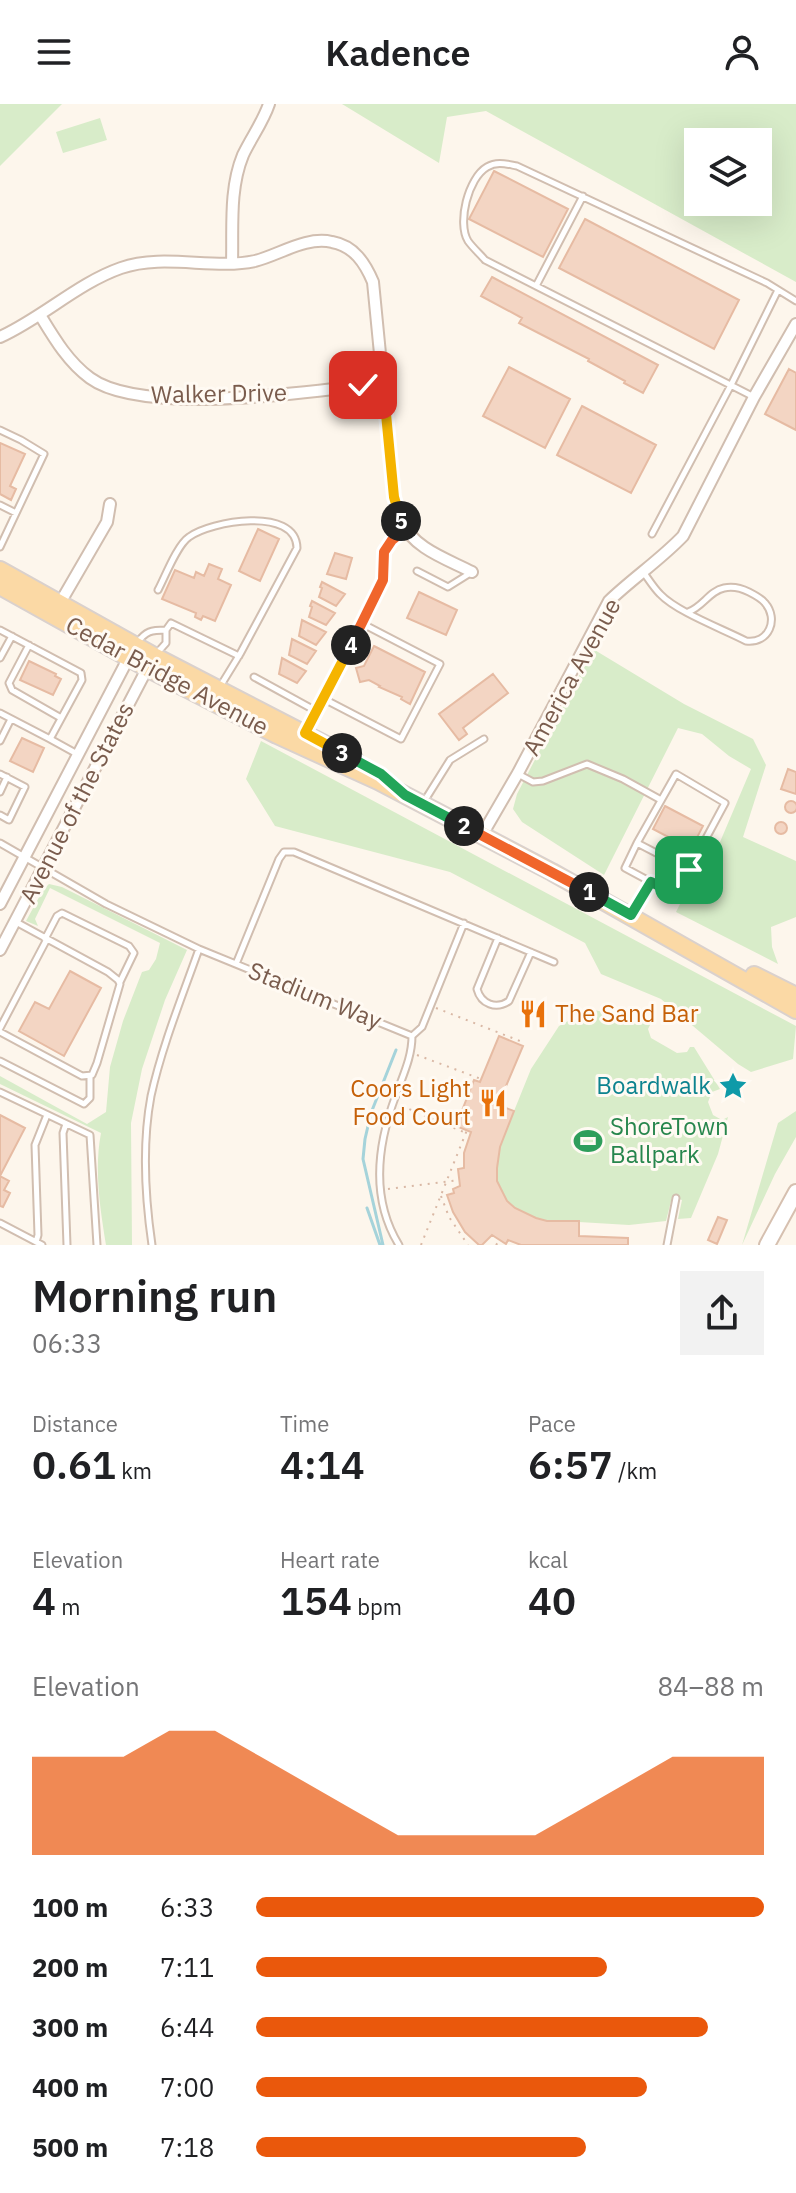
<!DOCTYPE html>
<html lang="en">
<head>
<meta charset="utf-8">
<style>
	body { margin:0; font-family:"IBM Plex Sans",sans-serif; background:#f2f2f2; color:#202124; height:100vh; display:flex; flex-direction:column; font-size:30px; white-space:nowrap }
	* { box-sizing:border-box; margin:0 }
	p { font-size:26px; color:#757577 }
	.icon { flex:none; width:44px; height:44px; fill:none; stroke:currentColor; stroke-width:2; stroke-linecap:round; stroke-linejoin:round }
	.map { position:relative; height:1141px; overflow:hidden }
	.details { display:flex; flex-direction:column; background:#fff; flex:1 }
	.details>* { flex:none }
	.tools { position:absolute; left:684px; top:24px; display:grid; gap:16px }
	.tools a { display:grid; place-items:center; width:88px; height:88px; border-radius:0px; background:#fff; box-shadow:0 8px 32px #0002; font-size:40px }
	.pin { position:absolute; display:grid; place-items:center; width:68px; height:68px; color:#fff; margin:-34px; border-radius:16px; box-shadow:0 4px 12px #0006 }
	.km { position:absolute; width:40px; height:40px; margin:-20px; border-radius:50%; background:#222; color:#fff; font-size:22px; line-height:40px; text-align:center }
	.round { display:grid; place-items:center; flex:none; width:84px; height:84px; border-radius:0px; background:#f2f2f2 }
	.overview { display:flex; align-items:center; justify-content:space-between; height:136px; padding:0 32px }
	h1 { font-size:44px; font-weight:600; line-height:60px }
	.stats { display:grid; grid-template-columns:repeat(3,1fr); gap:12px; height:136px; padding:8px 32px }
	.stats div { display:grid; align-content:center }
	.stats b { font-size:40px; font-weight:600 }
	.stats small { font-size:22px; font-weight:400 }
	.stats p { font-size:22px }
	.chart { height:224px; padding:16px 32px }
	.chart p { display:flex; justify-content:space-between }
	.chart svg { width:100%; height:144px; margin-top:8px; fill:#ea580c; opacity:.7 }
	ul { padding:0 32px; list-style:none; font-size:26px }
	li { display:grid; grid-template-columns:128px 96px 1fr; align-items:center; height:60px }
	li i { height:20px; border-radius:10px; background:#ea580c }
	header { display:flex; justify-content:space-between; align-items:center; height:104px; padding:0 32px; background:#fff; font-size:36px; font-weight:600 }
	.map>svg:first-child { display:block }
	.green { fill:#d8ecc9; fill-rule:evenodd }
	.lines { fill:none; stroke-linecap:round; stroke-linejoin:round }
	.stream { stroke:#a5d3da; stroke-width:3 }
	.building { fill:#f3d5c3; stroke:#e6bba3; stroke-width:2 }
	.lane-casing { stroke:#d1beb0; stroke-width:9 }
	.street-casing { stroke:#d1beb0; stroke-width:14 }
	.secondary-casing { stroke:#d6c0b0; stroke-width:18 }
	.primary-casing { stroke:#dad1cd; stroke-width:20 }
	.path { stroke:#d9b8a5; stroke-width:2; stroke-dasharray:2 6; stroke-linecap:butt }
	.lane { stroke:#fff; stroke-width:5 }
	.street { stroke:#fff; stroke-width:10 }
	.secondary { stroke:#fff; stroke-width:14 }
	.primary { stroke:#fbd9a5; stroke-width:16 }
	.split-1-casing { stroke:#fff; stroke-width:16 }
	.split-2-casing { stroke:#fff; stroke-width:16 }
	.split-3-casing { stroke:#fff; stroke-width:16 }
	.split-4-casing { stroke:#fff; stroke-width:16 }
	.split-5-casing { stroke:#fff; stroke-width:16 }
	.split-6-casing { stroke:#fff; stroke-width:16 }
	.split-1 { stroke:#22a559; stroke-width:10 }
	.split-2 { stroke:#f0652b; stroke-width:10 }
	.split-3 { stroke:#22a559; stroke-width:10 }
	.split-4 { stroke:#f5b400; stroke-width:10 }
	.split-5 { stroke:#f0652b; stroke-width:10 }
	.split-6 { stroke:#f5b400; stroke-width:10 }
	.labels { text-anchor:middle; stroke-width:6; stroke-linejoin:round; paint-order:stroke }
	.street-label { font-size:24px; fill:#7a5c4d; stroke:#fffaf3 }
	.food-label { font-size:24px; fill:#c56008; stroke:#fffaf3; text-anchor:start }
	.culture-label { font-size:24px; fill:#0d838f; stroke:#fffaf3; text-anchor:end }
	.leisure-label { font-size:24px; fill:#27864d; stroke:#fffaf3; text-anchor:start }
</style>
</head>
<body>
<header><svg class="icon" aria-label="menu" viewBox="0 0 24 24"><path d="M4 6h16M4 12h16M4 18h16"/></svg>Kadence<svg class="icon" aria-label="person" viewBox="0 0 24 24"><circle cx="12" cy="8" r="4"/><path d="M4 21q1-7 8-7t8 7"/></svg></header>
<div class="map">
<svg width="796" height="1141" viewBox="0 0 796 1141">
	<rect width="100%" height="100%" fill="#fdf6ec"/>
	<path class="green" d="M0 0H62L0 62Z
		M342 0H796V178L486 7 447 13 439 59ZM698 38H758V98H698Z
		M100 14 107 36 63 49 56 28Z
		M593 545 684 600 753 635 766 661 743 733 796 757V813L771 823 772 843 778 860 676 808 694 772 720 738 751 665 729 652 702 630 678 624 604 771 522 718 513 705 517 690Z
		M261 637 796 922 793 955 751 968 738 960 661 895 601 870 585 839 450 768 275 722 246 675Z
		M49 780 62 783 187 846 165 896 142 965 131 1019 132 1141H106C100 1104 94 1065 101 1029L0 980V972L87 1020 106 1008 110 963 123 917 142 868 149 866 156 855 160 839 50 784 35 815 38 822 26 817 43 786Z
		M590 905 651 919 648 925 651 934 677 949 687 948 690 943H694L720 985 712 988 708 998 713 1011 722 1016 728 1013 718 1050 691 1114 678 1115 682 1096 672 1093 666 1117 629 1121 579 1118V1132L628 1134V1141H521L508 1136 506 1140 492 1131 482 1141H479C464 1126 454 1111 447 1091L454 1089 453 1085 460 1082 458 1065 464 1063V1049L471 1029 456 1022 474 976 480 978 499 932 523 942 498 1001 514 1007 531 965 559 922Z
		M796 1007V1033L775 1070 742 1141 778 1019Z"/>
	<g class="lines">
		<path class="stream" d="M367 1104 380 1141
			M383 1141 363 1055 365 1035 371 1009 396 946"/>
	</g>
	<path class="building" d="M494 67 568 105 543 153 469 115Z
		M585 115 739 196 714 245 559 164Z
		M492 173 658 261 643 289 624 279 625 277 588 257 589 255 519 219 522 214 481 192Z
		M509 263 570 295 545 344 483 312Z
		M789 265 796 269V326L765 310Z
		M582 302 656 341 631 389 557 351Z
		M0 339 25 350 10 382 16 385 11 396 0 390Z
		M258 425 279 435 260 477 239 467Z
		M335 449 352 454 346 475 327 470Z
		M209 460 222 465 218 475 231 481 215 517 203 512 201 516 195 513 196 509 162 495 175 466 194 474 196 468 204 472Z
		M322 478 345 490 336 502 319 493 322 484 320 483Z
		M419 488 457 506 446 531 407 514Z
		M312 497 335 509 326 521 309 513 312 503 310 502Z
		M302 516 326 528 316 541 299 532Z
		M292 535 316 547 307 560 289 551Z
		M374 542 425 568 410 600 401 595 402 593 379 583 380 582 369 576 360 578 356 564 364 562Z
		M282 554 306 567 297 579 279 570Z
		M29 557 56 570 55 572 61 575 53 591 20 576Z
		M493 570 508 589 463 624 467 630 459 636 439 610Z
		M22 634 44 644 33 668 10 657Z
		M788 665 796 668V690L781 685Z
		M785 703a6 6 0 1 1 12 0a6 6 0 1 1-12 0Z
		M665 702 703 722 691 745 653 725Z
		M775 724a6 6 0 1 1 12 0a6 6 0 1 1-12 0Z
		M70 867 101 884 64 952 19 927 35 898 49 905Z
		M499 932 523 942 498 1001 514 1007 500 1043 497 1064V1077L507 1097 515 1104 536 1114 547 1117H579V1132L628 1134V1141H521L508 1136 506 1140 492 1131 482 1141H479L465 1128 453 1108 447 1091 454 1089 453 1085 460 1082 458 1065 464 1064V1049L471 1028 456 1022 474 976 480 978Z
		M0 1011 25 1024 0 1072 9 1077 4 1086 10 1089 3 1103 0 1102Z
		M718 1113 727 1116 717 1140 708 1136Z"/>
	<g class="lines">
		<defs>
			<path id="lane" d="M536 182 583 92
				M754 293 485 156C480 150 473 144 468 137 457 119 468 74 487 63 497 57 506 60 517 62L767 179 796 197
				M0 326 21 336 44 350 0 443
				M0 401 16 409
				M652 430 731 281 778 186
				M417 467 448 483 472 468
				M644 469C649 476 654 484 660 490 677 508 723 525 746 537 769 540 779 515 765 499 761 494 755 491 749 488 741 484 733 482 724 484 709 487 703 503 688 508
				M158 486C165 473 177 441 189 433 210 417 296 402 297 444L240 550 221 581
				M0 526 81 569 82 576 50 635 79 651
				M137 539C146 527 151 526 166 526L171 519 239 552
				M29 541 9 579 12 586 61 614
				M157 549 166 539V526
				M0 554 12 532
				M254 573 316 607
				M324 595 401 635 440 560 363 520
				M0 609 50 635
				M0 637 11 615
				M0 670 25 683 9 716 0 711
				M518 670 533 678 543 677 587 660 623 675 661 696
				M0 688 7 673
				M425 696 450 656 484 635
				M0 739 106 800 199 845 412 932C412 953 403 971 396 991 377 1041 370 1094 399 1141
				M637 739 676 670 725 699 689 766
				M631 810 651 778 625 764 637 739 689 766 676 790 651 778
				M498 834 477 885C481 900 496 906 509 897L531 848
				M45 835 57 812 62 809 129 842 134 849 120 878
				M236 860 279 755 284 748H294L554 858
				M0 924 47 835
				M0 928 82 972 92 971 97 959 120 880 118 876 108 868 16 818
				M412 932 422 923 464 819
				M0 957 84 1000 90 994V972
				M0 988 90 1031 97 1141
				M66 1020 63 1029 67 1141
				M0 1119 42 1141
				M36 1138 38 1131 35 1041 47 1011
				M152 1141C145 1093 142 1040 151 992 162 942 182 893 199 845
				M667 1141 676 1094"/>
			<path id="street" d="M232 159C233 124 229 85 243 51 251 34 263 18 269 0
				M40 211C54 234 68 258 90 274 143 313 317 287 383 279
				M0 233C42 214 78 179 121 164 163 149 213 166 255 157 279 151 306 132 332 138 354 142 365 159 373 178L394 393C396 401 398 410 401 417 414 445 447 455 472 468
				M60 499 107 418 110 400
				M305 629 362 520 383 476 384 448 392 436 406 425
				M482 731 518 669 609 497C633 474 660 456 683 432L754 293 796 220
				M0 800 130 551
				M0 846 149 561"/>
			<path id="secondary" d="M767 1141 796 1088"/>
			<path id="primary" d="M0 466 154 552 355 656
				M0 482 147 564 277 631 378 677 552 768 796 906
				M754 871 796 892"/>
		</defs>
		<use href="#lane" class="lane-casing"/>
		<use href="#street" class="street-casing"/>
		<use href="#secondary" class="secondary-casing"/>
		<use href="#primary" class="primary-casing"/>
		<path class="path" d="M436 904 525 939
			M417 951 481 975
			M402 1002 466 1029
			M388 1085 459 1076
			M441 1092 449 1113 468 1141
			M421 1141 467 1026
			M496 1141 500 1136"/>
		<use href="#lane" class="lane"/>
		<use href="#street" class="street"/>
		<use href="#secondary" class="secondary"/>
		<use href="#primary" class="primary"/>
	</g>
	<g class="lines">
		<defs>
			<path id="split-1" d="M589 788 631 811 651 778 676 790 689 766"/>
			<path id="split-2" d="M464 722 589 788"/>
			<path id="split-3" d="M342 649 381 670 405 691 464 722"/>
			<path id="split-4" d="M342 649 305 629 351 541"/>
			<path id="split-5" d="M351 541 383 476 384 448 392 436 406 425 401 417"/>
			<path id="split-6" d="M363 281 383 279 394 393 401 417"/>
		</defs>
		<use href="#split-1" class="split-1-casing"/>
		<use href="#split-2" class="split-2-casing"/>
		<use href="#split-3" class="split-3-casing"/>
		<use href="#split-4" class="split-4-casing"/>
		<use href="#split-5" class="split-5-casing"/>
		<use href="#split-6" class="split-6-casing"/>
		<use href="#split-1" class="split-1"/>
		<use href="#split-2" class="split-2"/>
		<use href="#split-3" class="split-3"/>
		<use href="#split-4" class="split-4"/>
		<use href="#split-5" class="split-5"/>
		<use href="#split-6" class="split-6"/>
	</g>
	<defs>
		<symbol id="restaurant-bare" viewBox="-9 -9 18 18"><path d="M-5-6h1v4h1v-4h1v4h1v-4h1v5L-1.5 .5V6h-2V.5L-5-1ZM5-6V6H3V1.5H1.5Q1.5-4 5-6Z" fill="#e8710a" stroke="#fffaf3" stroke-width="2.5" paint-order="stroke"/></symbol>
		<symbol id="sight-bare" viewBox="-9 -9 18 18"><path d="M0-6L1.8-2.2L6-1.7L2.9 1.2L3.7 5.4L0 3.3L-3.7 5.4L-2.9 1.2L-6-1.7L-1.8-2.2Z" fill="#0f9aa8" stroke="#fffaf3" stroke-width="2.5" paint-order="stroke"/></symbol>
		<symbol id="stadium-bare" viewBox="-9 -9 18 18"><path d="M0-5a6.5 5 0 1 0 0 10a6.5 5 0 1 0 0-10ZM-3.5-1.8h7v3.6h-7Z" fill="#2e9e5b" stroke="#fffaf3" stroke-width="2.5" paint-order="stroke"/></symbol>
	</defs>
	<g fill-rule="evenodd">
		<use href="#restaurant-bare" x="513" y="890" width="40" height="40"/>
		<use href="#sight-bare" x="713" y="962" width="40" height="40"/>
		<use href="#restaurant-bare" x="473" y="979" width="40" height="40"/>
		<use href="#stadium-bare" x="568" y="1017" width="40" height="40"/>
	</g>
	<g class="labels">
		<g class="street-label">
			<text transform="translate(219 290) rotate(-1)" y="8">Walker Drive</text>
			<text transform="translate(167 572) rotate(28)" y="8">Cedar Bridge Avenue</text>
			<text transform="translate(572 573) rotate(-61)" y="8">America Avenue</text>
			<text transform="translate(77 699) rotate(-63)" y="8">Avenue of the States</text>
			<text transform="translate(315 892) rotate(22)" y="8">Stadium Way</text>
		</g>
		<g class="food-label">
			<text x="555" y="918">The Sand Bar</text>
			<text x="471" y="993" text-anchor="end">Coors Light<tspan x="471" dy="28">Food Court</tspan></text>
		</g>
		<g class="culture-label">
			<text x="711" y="990">Boardwalk</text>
		</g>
		<g class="leisure-label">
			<text x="610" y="1031">ShoreTown<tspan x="610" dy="28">Ballpark</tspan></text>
		</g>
	</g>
</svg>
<div class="tools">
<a><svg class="icon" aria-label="layers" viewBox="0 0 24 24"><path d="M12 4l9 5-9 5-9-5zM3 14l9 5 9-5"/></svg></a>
</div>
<div class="pin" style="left:689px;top:766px;background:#1e9e55"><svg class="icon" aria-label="arrive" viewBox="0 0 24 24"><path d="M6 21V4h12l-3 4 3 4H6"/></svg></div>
<div class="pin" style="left:363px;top:281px;background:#d93025"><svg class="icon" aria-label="check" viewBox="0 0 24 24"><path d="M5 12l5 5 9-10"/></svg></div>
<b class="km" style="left:589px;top:788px">1</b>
<b class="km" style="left:464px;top:722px">2</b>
<b class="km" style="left:342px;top:649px">3</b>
<b class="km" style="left:351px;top:541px">4</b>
<b class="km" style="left:401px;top:417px">5</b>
</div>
<section class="details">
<div class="overview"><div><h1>Morning run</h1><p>06:33</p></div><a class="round"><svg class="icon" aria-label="share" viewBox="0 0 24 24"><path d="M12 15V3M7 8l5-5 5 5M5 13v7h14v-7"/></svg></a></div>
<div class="stats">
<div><p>Distance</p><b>0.61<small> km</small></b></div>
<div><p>Time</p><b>4:14</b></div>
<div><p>Pace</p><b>6:57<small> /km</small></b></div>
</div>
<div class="stats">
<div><p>Elevation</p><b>4<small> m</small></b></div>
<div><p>Heart rate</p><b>154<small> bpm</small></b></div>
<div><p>kcal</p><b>40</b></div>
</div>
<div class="chart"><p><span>Elevation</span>84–88 m</p>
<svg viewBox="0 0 160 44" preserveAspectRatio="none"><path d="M0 44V14L10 14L20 14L30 6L40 6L50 14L60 22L70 30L80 38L90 38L100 38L110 38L120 30L130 22L140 14L150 14L160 14V44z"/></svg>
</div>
<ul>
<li><b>100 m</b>6:33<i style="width:100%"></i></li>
<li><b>200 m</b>7:11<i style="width:69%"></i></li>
<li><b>300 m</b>6:44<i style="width:89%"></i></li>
<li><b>400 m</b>7:00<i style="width:77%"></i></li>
<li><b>500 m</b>7:18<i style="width:65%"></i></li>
</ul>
</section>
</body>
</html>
